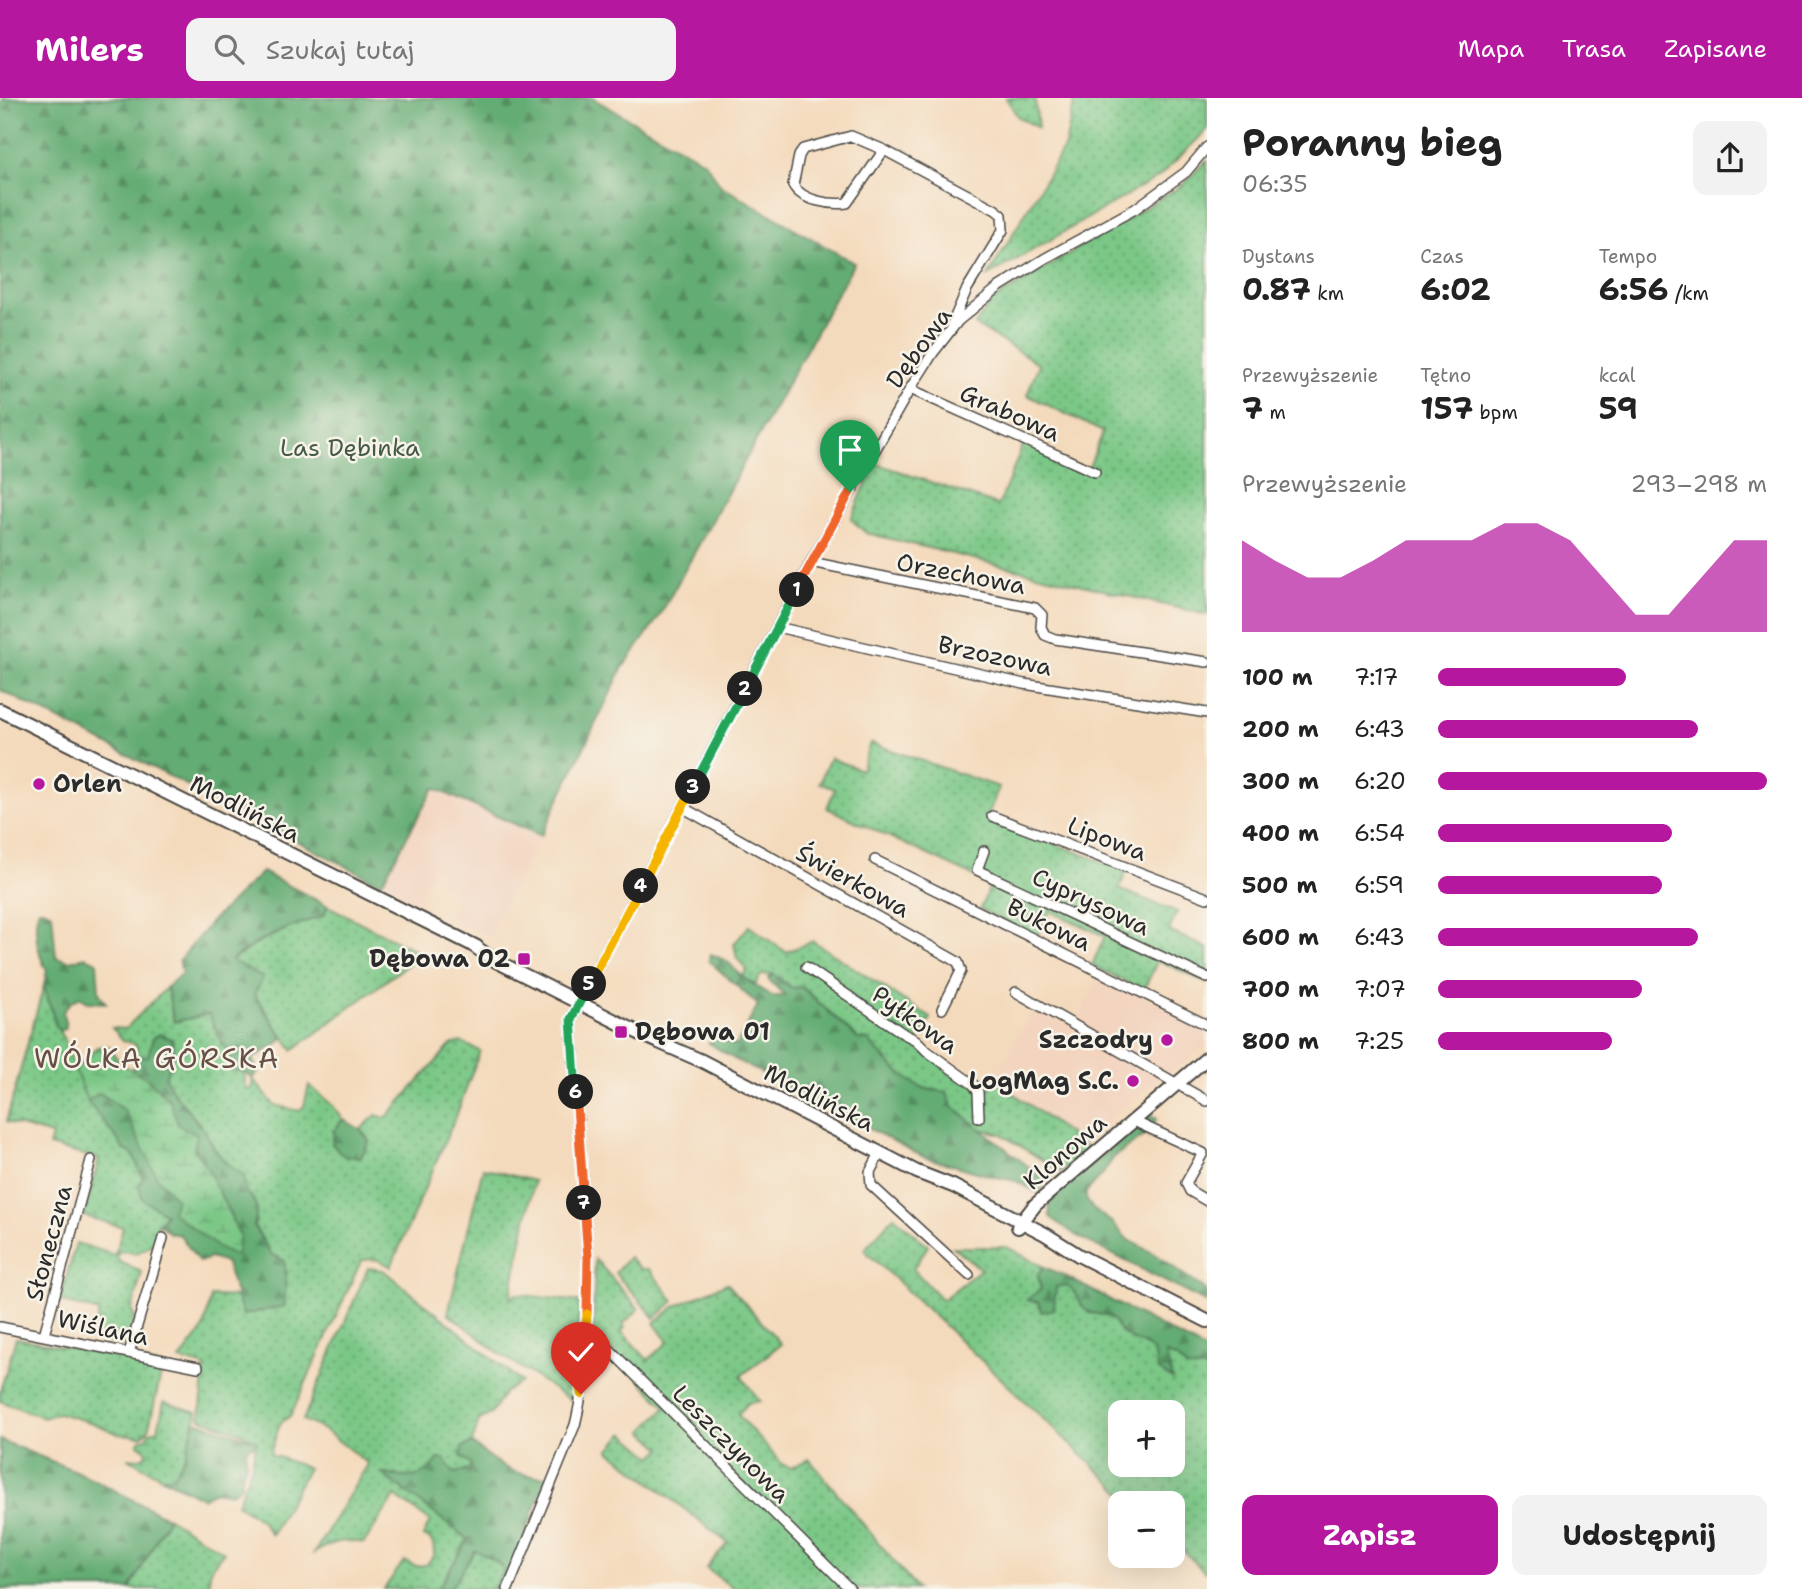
<!DOCTYPE html>
<html lang="pl">
<head>
<meta charset="utf-8">
<style>
	body { margin:0; font-family:"Shantell Sans",sans-serif; background:#f2f2f2; color:#222; height:100vh; display:flex; flex-direction:column; font-size:26px; white-space:nowrap }
	* { box-sizing:border-box; margin:0 }
	p { font-size:23px; color:#767676 }
	.icon { flex:none; width:38px; height:38px; fill:none; stroke:currentColor; stroke-width:2; stroke-linecap:round; stroke-linejoin:round }
	.map { position:relative; flex:1; overflow:hidden }
	.details { display:flex; flex-direction:column; background:#fff; width:595px }
	.details>* { flex:none }
	.fabs { position:absolute; left:1108px; top:1302px; display:grid; gap:14px }
	.fabs a { display:grid; place-items:center; width:77px; height:77px; border-radius:14px; background:#fff; box-shadow:0 7px 28px #0002; font-size:35px }
	.pin { position:absolute; display:grid; place-items:center; width:60px; height:60px; color:#fff; margin:-72px -30px; border-radius:50% 50% 50% 0; rotate:-45deg; box-shadow:0 0 7px #0007 }
	.pin .icon { rotate:45deg }
	.km { position:absolute; width:35px; height:35px; margin:-18px; border-radius:50%; background:#222; color:#fff; font-size:19px; line-height:35px; text-align:center }
	.round { display:grid; place-items:center; flex:none; width:74px; height:74px; border-radius:14px; background:#f2f2f2 }
	.head { display:flex; align-items:center; justify-content:space-between; height:119px; padding:0 35px }
	h1 { font-size:38px; font-weight:700; line-height:52px }
	.stats { display:grid; grid-template-columns:repeat(3,1fr); gap:10px; height:119px; padding:7px 35px }
	.stats div { display:grid; align-content:center }
	.stats b { font-size:30px; font-weight:700 }
	.stats small { font-size:19px; font-weight:400 }
	.stats p { font-size:19px }
	.chart { height:196px; padding:14px 35px }
	.chart p { display:flex; justify-content:space-between }
	.chart svg { width:100%; height:126px; margin-top:7px; fill:#b5179e; opacity:.7 }
	.primary-button { display:flex; gap:14px; margin-top:auto; padding:14px 35px }
	.primary-button a { flex:1; height:80px; border-radius:14px; background:#b5179e; color:#fff; font-size:28px; font-weight:700; line-height:80px; text-align:center }
	.primary-button a+a { background:#f2f2f2; color:#222 }
	ul { padding:0 35px; list-style:none; font-size:23px }
	li { display:grid; grid-template-columns:112px 84px 1fr; align-items:center; height:52px }
	li i { height:18px; border-radius:9px; background:#b5179e }
	header { display:flex; align-items:center; gap:42px; box-sizing:border-box; height:98px; padding:0 35px; background:#b5179e; color:#fff }
	header strong { font-size:33px }
	nav { display:flex; gap:38px; margin-inline-start:auto; font-size:24px }
	.search { width:490px; height:63px; background:#f2f2f2; display:flex; align-items:center; gap:18px; box-sizing:border-box; padding:0 24px; border-radius:14px; color:#767676; font-size:26px }
	main { display:flex; flex:1; min-height:0 }
	.map>svg:first-child { display:block }
	.built { fill:#f3d4bf }
	.grass { fill:url(#grass-dots); stroke:#527958; stroke-width:2; fill-rule:evenodd }
	.forest { fill:url(#forest-firs); stroke:#476c4f; stroke-width:2 }
	.wetland { fill:url(#wetland-marsh); stroke:#527958; stroke-width:2 }
	.lines { fill:none; stroke-linecap:round; stroke-linejoin:round }
	.street-casing { stroke:#494541; stroke-width:12 }
	.secondary-casing { stroke:#494541; stroke-width:16 }
	.street { stroke:#fff; stroke-width:9 }
	.secondary { stroke:#fff; stroke-width:12 }
	.split-1-casing { stroke:#fff; stroke-width:14 }
	.split-2-casing { stroke:#fff; stroke-width:14 }
	.split-3-casing { stroke:#fff; stroke-width:14 }
	.split-4-casing { stroke:#fff; stroke-width:14 }
	.split-5-casing { stroke:#fff; stroke-width:14 }
	.split-6-casing { stroke:#fff; stroke-width:14 }
	.split-7-casing { stroke:#fff; stroke-width:14 }
	.split-8-casing { stroke:#fff; stroke-width:14 }
	.split-9-casing { stroke:#fff; stroke-width:14 }
	.split-1 { stroke:#f0652b; stroke-width:9 }
	.split-2 { stroke:#22a559; stroke-width:9 }
	.split-3 { stroke:#22a559; stroke-width:9 }
	.split-4 { stroke:#f5b400; stroke-width:9 }
	.split-5 { stroke:#f5b400; stroke-width:9 }
	.split-6 { stroke:#22a559; stroke-width:9 }
	.split-7 { stroke:#f0652b; stroke-width:9 }
	.split-8 { stroke:#f0652b; stroke-width:9 }
	.split-9 { stroke:#f5b400; stroke-width:9 }
	.poi-dot { fill:#b5179e; stroke:#f7f3e8; stroke-width:2.5 }
	.labels { text-anchor:middle; stroke-width:5; stroke-linejoin:round; paint-order:stroke }
	.street-label { font-size:24px; fill:#2b2b2b; stroke:#f7f3e8 }
	.park-label { font-size:24px; fill:#435a46; stroke:#f7f3e8 }
	.poi-label { font-size:24px; font-weight:bold; fill:#2b2b2b; stroke:#f7f3e8; text-anchor:end }
	.quarter-label { font-size:28px; letter-spacing:2px; fill:#665046; stroke:#f7f3e8 }
</style>
</head>
<body>
<header>
<strong>Milers</strong>
<div class="search"><svg class="icon" aria-label="search" viewBox="0 0 24 24"><circle cx="10" cy="10" r="6"/><path d="M15 15l6 6"/></svg>Szukaj tutaj</div>
<nav><a>Mapa</a><a>Trasa</a><a>Zapisane</a></nav>
</header>
<main>
<div class="map">
<svg width="1207" height="1491" viewBox="0 0 1207 1491">
	<defs>
		<pattern id="grass-dots" width="8" height="8" patternUnits="userSpaceOnUse" patternTransform="scale(1.75)"><rect width="8" height="8" fill="#7ac786"/><path d="M2 2h.1M6 6h.1" fill="none" stroke="#64a26e" stroke-width="1.8" stroke-linecap="round"/></pattern>
		<pattern id="forest-firs" width="22" height="20" patternUnits="userSpaceOnUse" patternTransform="scale(1.75)"><rect width="22" height="20" fill="#63ac73"/><path d="M5 1l3.5 6h-7zM16 11l3.5 6h-7z" fill="#528c5f"/></pattern>
		<pattern id="wetland-marsh" width="20" height="14" patternUnits="userSpaceOnUse" patternTransform="scale(1.75)"><rect width="20" height="14" fill="#7ac786"/><path d="M1 5h8M5 5V1M11 12h8M15 12V8" fill="none" stroke="#64a26e"/></pattern>
	</defs>
	<rect width="100%" height="100%" fill="#f7f3e8"/>
	<filter id="ink" filterUnits="userSpaceOnUse"><feTurbulence type="fractalNoise" baseFrequency=".0143" numOctaves="2"/><feDisplacementMap in="SourceGraphic" scale="14" xChannelSelector="R" yChannelSelector="G"/><feConvolveMatrix kernelMatrix="1 2 1 2 8 2 1 2 1" color-interpolation-filters="sRGB"/></filter>
	<filter id="wash" filterUnits="userSpaceOnUse"><feTurbulence type="fractalNoise" baseFrequency=".00686" numOctaves="4" result="noise"/><feDisplacementMap in="SourceGraphic" scale="28" xChannelSelector="R" yChannelSelector="G"/><feGaussianBlur stdDeviation="1.57" result="paint"/><feColorMatrix in="noise" values="0 0 0 0 0 0 0 0 0 0 0 0 0 0 0 0 0 1.4 0 .05"/><feComposite in="paint" operator="in"/></filter>
	<g filter="url(#wash)">
		<rect width="100%" height="100%" fill="#f4dabc"/>
		<path class="built" d="M434 689 541 738 488 839 447 819 455 804 451 801 454 793 437 783 441 773 434 770 417 804 381 786Z
			M1101 876 1207 929V946L1169 977 1076 925Z
			M1035 909 1160 979 1083 1044 994 981Z"/>
		<path class="grass" d="M1006 0H1035L1038 30 1018 19Z
			M1075 0H1207V32L1160 78 988 178 1065 48Z
			M1207 62V517L866 435 851 421 875 365 997 407 1000 404 1024 344 1087 374 1103 334 1027 297 1039 266 975 227 993 202 1184 86Z
			M870 645 999 689 987 720 1127 773 1119 791 1177 814 1169 833 1207 850V885L1158 862 1143 893 1092 867 1105 838 1050 813 1037 840 980 811 991 786 827 710 835 691 819 685 830 660 861 672Z
			M328 808 422 856 293 952 231 863C259 842 289 828 323 818Z
			M749 828 786 854 813 843 931 920 914 948 987 995 994 981 1088 1050 1061 1074 1001 1036 980 1031 953 1009 946 994C939 992 931 993 924 990 903 982 883 959 868 942L858 941 802 889 792 890 773 876 761 877 755 887 742 879 747 872 737 860 734 846Z
			M44 887 56 928 65 943 87 1003 119 1043 123 1051 133 1056 143 1081V1101L166 1116 157 1128 155 1145 137 1155 118 1153V1163L142 1174 132 1212 135 1222 128 1244 123 1247 92 1241 99 1214 60 1203 76 1145 115 1157 123 1129 84 1118 99 1061 49 1048 52 1037 6 1024Z
			M167 889 174 924 209 916 221 944 244 974 246 992 253 990 252 980 274 1007 299 1013 304 1008 309 987 333 1008 343 1021 334 1033 344 1058 361 1059 369 1044 361 1031 376 1017 386 1020 451 947 461 944 480 953 458 1013 391 1169C380 1162 374 1159 361 1163L291 1317 280 1326 270 1356 308 1370 271 1437 261 1422 237 1406 251 1370 257 1343 242 1335 200 1320 205 1269 180 1262 204 1230 211 1198 238 1199 243 1217 284 1188 287 1174 271 1156 254 1127C258 1114 258 1103 246 1094L244 1078 226 1065 214 1050 205 1033 173 994 165 979 169 969 167 961 173 952 172 941 153 940 148 959 139 960 135 946 124 943 112 930 125 931Z
			M483 1070 534 1083 510 1201 516 1196 580 1204 575 1302 569 1301 499 1255 448 1215Z
			M894 1118 928 1148 913 1171 942 1202 981 1171 953 1149H1007L1044 1169 1038 1176 1041 1191 1028 1202 1039 1204 1056 1189 1066 1187 1078 1195 1089 1215 1106 1217 1114 1222 1122 1235 1151 1250 1157 1262 1158 1272 1172 1280 1165 1256 1176 1260 1187 1270 1207 1271V1472L1205 1474 1173 1443 1172 1405H1133L864 1152ZM1120 1314H1172V1367H1120Z
			M629 1159 641 1171H649L674 1203 655 1220 615 1175Z
			M595 1161 639 1211 623 1226 625 1230 621 1233 648 1262 668 1244 654 1225 674 1209 727 1185 781 1246 741 1278 760 1303 748 1305 738 1317 783 1367 791 1370 809 1361 917 1491H734L706 1470 728 1445 609 1352 624 1335 652 1359 662 1350 643 1333 666 1309 593 1234Z
			M368 1170 383 1172 521 1284 505 1294 491 1316 479 1322 472 1345 462 1350 471 1366 469 1372 454 1375 439 1361C420 1386 409 1379 383 1376L468 1441 438 1491H384L404 1463 416 1468 426 1467 434 1457C434 1446 433 1441 423 1438L430 1423 395 1398 364 1445C341 1441 335 1443 314 1455L368 1366 326 1333 303 1322Z
			M16 1240 163 1268 148 1333 142 1338 119 1336 93 1325 58 1315 44 1320 0 1303V1294Z
			M164 1304 197 1314 186 1356 173 1379H161L128 1360 137 1361 147 1357 146 1352 138 1346 139 1342 147 1340 150 1334 158 1332Z
			M168 1420 224 1454C213 1466 206 1474 211 1491H130Z
			M475 1452 498 1464 504 1472 493 1491H450Z"/>
		<path class="forest" d="M4 0H592L705 64 721 88 854 165 659 519 622 571 541 738 434 690 381 786 0 592V7Z
			M262 774 328 808 323 818C289 828 259 841 231 862L263 880 254 897 283 940 277 946 252 961 258 975 252 980 244 974 230 972 229 954 221 944 209 916 174 924 167 889 182 875 179 863 212 823Z
			M39 811H43L52 815 56 859 69 863 86 859 97 864 99 895 106 905 87 904 80 899 71 904 63 914 66 930 60 933 56 928 44 887 47 872C38 858 32 827 39 811Z
			M711 856 727 863 742 879 771 898H785L768 881 773 876 792 890 802 889 858 941 868 942C883 959 903 982 924 990 931 993 939 992 947 994L953 1009 1048 1084 1037 1094 1016 1083 991 1078 924 1059 734 961 709 945 718 940 736 948 758 907 709 863Z
			M159 936 172 941 175 957 167 961 169 968 165 979 173 994 205 1033 214 1050 226 1065 244 1078 246 1094C258 1103 258 1114 254 1128L271 1156 284 1162C288 1177 284 1192 285 1208L243 1217 226 1165 210 1160 199 1164 180 1137 170 1135 159 1126 166 1116 142 1101 139 1087 143 1080 133 1056 123 1051 119 1043 87 1003 100 995 124 1012 157 1078 176 1101 173 1114 220 1151 236 1157 240 1138 208 1071 178 1027 170 1003 147 980 131 972 139 960 148 958 153 940Z
			M1152 1017 1157 1021 1145 1037 1114 1059 1102 1077 1086 1094V1101L1093 1111 1114 1126 1127 1141 1153 1155 1207 1193V1205L1077 1138 1050 1119 1049 1101Z
			M343 1021 361 1032 369 1043 361 1059 344 1058 332 1046 334 1033Z
			M1044 1169 1061 1176 1207 1253V1271L1187 1270 1176 1260 1166 1256 1172 1281 1157 1272C1157 1241 1139 1250 1122 1235 1116 1229 1116 1222 1108 1218 1101 1215 1093 1217 1086 1212 1078 1207 1081 1197 1066 1187L1056 1189 1054 1211 1041 1214 1039 1204 1027 1202 1041 1191 1038 1176Z
			M195 1323 257 1343 255 1347 249 1348 245 1355C250 1367 240 1374 241 1387 228 1401 227 1392 213 1394 209 1395 206 1398 202 1400L161 1379H173L186 1356Z
			M0 1342 85 1377 168 1420 130 1491H0Z
			M472 1345C496 1366 515 1380 547 1378L505 1491H493L504 1472 498 1465 475 1452 450 1491H438L468 1441 381 1375C407 1380 420 1385 439 1361H444L454 1375 469 1372 471 1366 461 1358 462 1350Z"/>
		<path class="wetland" d="M108 948 121 966 147 980 170 1003 178 1027 197 1036 194 1052 208 1071 240 1138 236 1158 220 1151 172 1114 176 1101 157 1079 124 1012 100 995 87 1003 75 971 98 949Z"/>
	</g>
	<g filter="url(#ink)">
		<g class="lines">
			<defs>
				<path id="street" d="M884 52 851 38 803 51 799 58 793 87C802 103 830 107 847 105L884 52 996 112 1002 117 1003 132 967 191 952 226
					M910 291 1095 374
					M811 464 1035 510 1042 517 1041 529 1045 537 1055 541 1207 564
					M777 529 1024 586 1207 615
					M682 709 958 864 961 873 942 911
					M992 718 1207 800
					M984 753 977 772 1207 880
					M875 762 1207 927
					M806 869 904 936 916 942 927 953 974 987 978 994 979 1020
					M1016 894 1207 1003
					M1135 1021 1140 1026 1203 1055 1186 1085 1190 1093 1207 1103
					M880 1055 870 1074 871 1087 969 1177
					M586 1228 850 1491
					M0 1229 198 1269
					M44 1237 91 1062
					M129 1255 163 1140
					M508 1491 575 1327C588 1275 588 1212 588 1158L571 921 579 905 811 464 910 291 933 255 958 223 999 189 1044 161 1135 111 1186 74 1207 49"/>
				<path id="secondary" d="M0 612 477 849
					M471 846 496 863 645 938 702 963 917 1074 953 1088 1045 1136 1080 1158 1207 1223
					M1018 1129 1035 1107 1207 960"/>
			</defs>
			<use href="#street" class="street-casing"/>
			<use href="#secondary" class="secondary-casing"/>
			<use href="#street" class="street"/>
			<use href="#secondary" class="secondary"/>
		</g>
	</g>
	<g class="lines" filter="url(#ink)">
		<defs>
			<path id="split-1" d="M797 492 850 394"/>
			<path id="split-2" d="M745 591 797 492"/>
			<path id="split-3" d="M693 689 745 591"/>
			<path id="split-4" d="M641 788 693 689"/>
			<path id="split-5" d="M589 886 641 788"/>
			<path id="split-6" d="M576 994 571 921 589 886"/>
			<path id="split-7" d="M576 994 584 1105"/>
			<path id="split-8" d="M584 1105 588 1158 587 1216"/>
			<path id="split-9" d="M581 1296 587 1216"/>
		</defs>
		<use href="#split-1" class="split-1-casing"/>
		<use href="#split-2" class="split-2-casing"/>
		<use href="#split-3" class="split-3-casing"/>
		<use href="#split-4" class="split-4-casing"/>
		<use href="#split-5" class="split-5-casing"/>
		<use href="#split-6" class="split-6-casing"/>
		<use href="#split-7" class="split-7-casing"/>
		<use href="#split-8" class="split-8-casing"/>
		<use href="#split-9" class="split-9-casing"/>
		<use href="#split-1" class="split-1"/>
		<use href="#split-2" class="split-2"/>
		<use href="#split-3" class="split-3"/>
		<use href="#split-4" class="split-4"/>
		<use href="#split-5" class="split-5"/>
		<use href="#split-6" class="split-6"/>
		<use href="#split-7" class="split-7"/>
		<use href="#split-8" class="split-8"/>
		<use href="#split-9" class="split-9"/>
	</g>
	<g class="poi-dot">
		<circle cx="39" cy="686" r="7"/>
		<rect x="517" y="854" width="14" height="14" rx="3.5"/>
		<rect x="614" y="927" width="14" height="14" rx="3.5"/>
		<circle cx="1167" cy="942" r="7"/>
		<circle cx="1133" cy="983" r="7"/>
	</g>
	<g class="labels">
		<g class="street-label">
			<text transform="translate(919 250) rotate(-54)" y="8">Dębowa</text>
			<text transform="translate(1010 315) rotate(24)" y="8">Grabowa</text>
			<text transform="translate(961 476) rotate(11)" y="8">Orzechowa</text>
			<text transform="translate(995 558) rotate(12)" y="8">Brzozowa</text>
			<text transform="translate(245 711) rotate(27)" y="8">Modlińska</text>
			<text transform="translate(1107 741) rotate(21)" y="8">Lipowa</text>
			<text transform="translate(853 783) rotate(29)" y="8">Świerkowa</text>
			<text transform="translate(1091 804) rotate(25)" y="8">Cyprysowa</text>
			<text transform="translate(1049 827) rotate(26)" y="8">Bukowa</text>
			<text transform="translate(915 922) rotate(35)" y="8">Pyłkowa</text>
			<text transform="translate(819 1000) rotate(27)" y="8">Modlińska</text>
			<text transform="translate(1065 1054) rotate(-41)" y="8">Klonowa</text>
			<text transform="translate(49 1145) rotate(-75)" y="8">Słoneczna</text>
			<text transform="translate(103 1230) rotate(12)" y="8">Wiślana</text>
			<text transform="translate(731 1346) rotate(45)" y="8">Leszczynowa</text>
		</g>
		<g class="park-label">
			<text x="350" y="358">Las Dębinka</text>
		</g>
		<g class="poi-label">
			<text x="53" y="694" text-anchor="start">Orlen</text>
			<text x="510" y="869">Dębowa 02</text>
			<text x="635" y="942" text-anchor="start">Dębowa 01</text>
			<text x="1153" y="950">Szczodry</text>
			<text x="1119" y="991">LogMag S.C.</text>
		</g>
		<g class="quarter-label">
			<text x="157" y="970">WÓLKA GÓRSKA</text>
		</g>
	</g>
</svg>
<div class="fabs">
<a>+</a>
<a>−</a>
</div>
<div class="pin" style="left:850px;top:394px;background:#1e9e55"><svg class="icon" aria-label="arrive" viewBox="0 0 24 24"><path d="M6 21V4h12l-3 4 3 4H6"/></svg></div>
<div class="pin" style="left:581px;top:1296px;background:#d93025"><svg class="icon" aria-label="check" viewBox="0 0 24 24"><path d="M5 12l5 5 9-10"/></svg></div>
<b class="km" style="left:797px;top:492px">1</b>
<b class="km" style="left:745px;top:591px">2</b>
<b class="km" style="left:693px;top:689px">3</b>
<b class="km" style="left:641px;top:788px">4</b>
<b class="km" style="left:589px;top:886px">5</b>
<b class="km" style="left:576px;top:994px">6</b>
<b class="km" style="left:584px;top:1105px">7</b>
</div>
<section class="details">
<div class="head"><div><h1>Poranny bieg</h1><p>06:35</p></div><a class="round"><svg class="icon" aria-label="share" viewBox="0 0 24 24"><path d="M12 15V3M7 8l5-5 5 5M5 13v7h14v-7"/></svg></a></div>
<div class="stats">
<div><p>Dystans</p><b>0.87<small> km</small></b></div>
<div><p>Czas</p><b>6:02</b></div>
<div><p>Tempo</p><b>6:56<small> /km</small></b></div>
</div>
<div class="stats">
<div><p>Przewyższenie</p><b>7<small> m</small></b></div>
<div><p>Tętno</p><b>157<small> bpm</small></b></div>
<div><p>kcal</p><b>59</b></div>
</div>
<div class="chart"><p><span>Przewyższenie</span>293–298 m</p>
<svg viewBox="0 0 160 44" preserveAspectRatio="none"><path d="M0 44V12L10 19L20 25L30 25L40 19L50 12L60 12L70 12L80 6L90 6L100 12L110 25L120 38L130 38L140 25L150 12L160 12V44z"/></svg>
</div>
<ul>
<li><b>100 m</b>7:17<i style="width:57%"></i></li>
<li><b>200 m</b>6:43<i style="width:79%"></i></li>
<li><b>300 m</b>6:20<i style="width:100%"></i></li>
<li><b>400 m</b>6:54<i style="width:71%"></i></li>
<li><b>500 m</b>6:59<i style="width:68%"></i></li>
<li><b>600 m</b>6:43<i style="width:79%"></i></li>
<li><b>700 m</b>7:07<i style="width:62%"></i></li>
<li><b>800 m</b>7:25<i style="width:53%"></i></li>
</ul>
<div class="primary-button"><a>Zapisz</a><a>Udostępnij</a></div>
</section>
</main>
</body>
</html>
